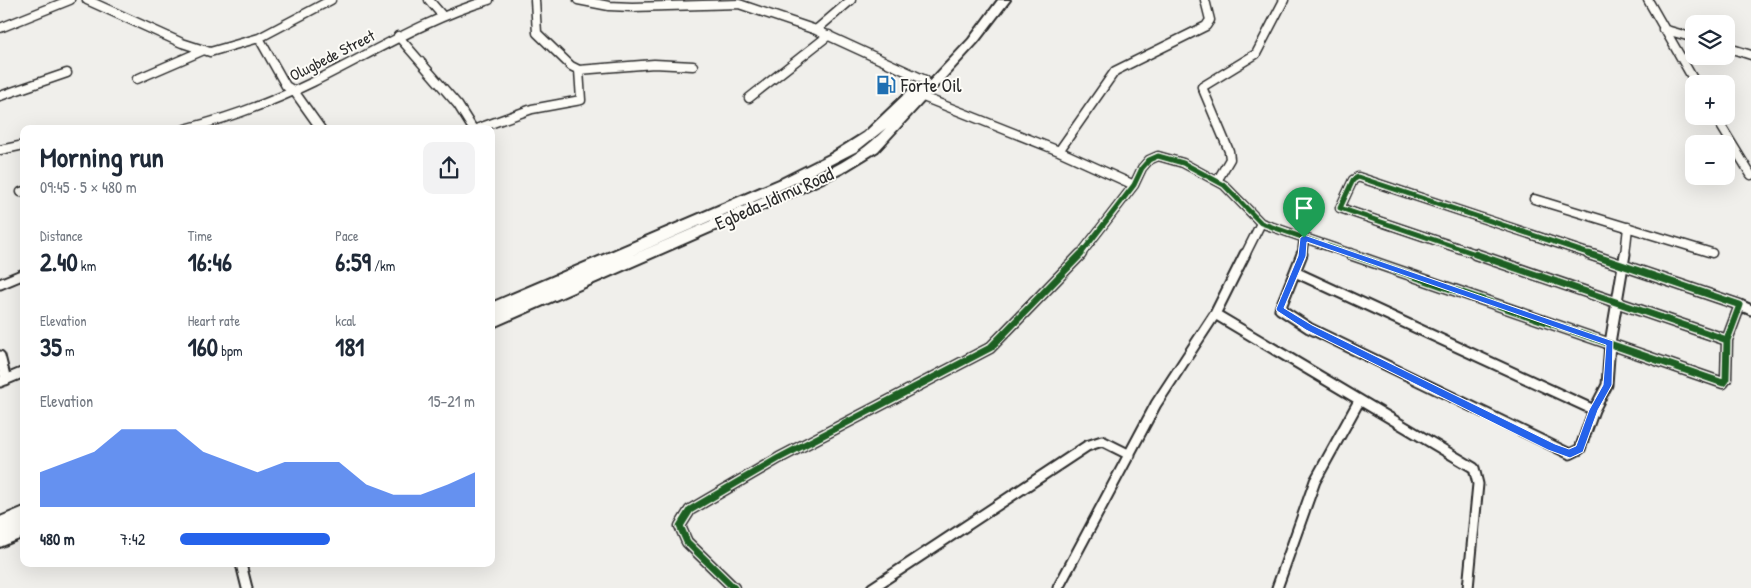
<!DOCTYPE html>
<html lang="en">
<head>
<meta charset="utf-8">
<style>
	body { margin:0; font-family:"Patrick Hand",sans-serif; background:#f2f2f3; color:#1f2937; height:100vh; display:flex; flex-direction:column; font-size:19px; white-space:nowrap }
	* { box-sizing:border-box; margin:0 }
	p { font-size:16px; color:#747a83 }
	.icon { flex:none; width:28px; height:28px; fill:none; stroke:currentColor; stroke-width:2; stroke-linecap:round; stroke-linejoin:round }
	.map { position:relative; flex:1; overflow:hidden }
	.drawer { position:absolute; left:20px; top:125px; width:475px; height:442px; display:flex; flex-direction:column; background:#fff; border-radius:10px; box-shadow:0 5px 20px #0002 }
	.drawer>* { flex:none }
	.controls { position:absolute; left:1685px; top:15px; display:grid; gap:10px }
	.controls a { display:grid; place-items:center; width:50px; height:50px; border-radius:10px; background:#fff; box-shadow:0 5px 20px #0002; font-size:25px }
	.pin { position:absolute; display:grid; place-items:center; width:42px; height:42px; color:#fff; margin:-51px -21px; border-radius:50% 50% 50% 0; rotate:-45deg; box-shadow:0 0 5px #0007 }
	.pin .icon { rotate:45deg }
	.round { display:grid; place-items:center; flex:none; width:52px; height:52px; border-radius:10px; background:#f2f2f3 }
	.headline { display:flex; align-items:center; justify-content:space-between; height:85px; padding:0 20px }
	h1 { font-size:28px; font-weight:700; line-height:38px }
	.metrics { display:grid; grid-template-columns:repeat(3,1fr); gap:8px; height:85px; padding:5px 20px }
	.metrics div { display:grid; align-content:center }
	.metrics b { font-size:25px; font-weight:700 }
	.metrics small { font-size:14px; font-weight:400 }
	.metrics p { font-size:14px }
	.chart { height:140px; padding:10px 20px }
	.chart p { display:flex; justify-content:space-between }
	.chart svg { width:100%; height:90px; margin-top:5px; fill:#2563eb; opacity:.7 }
	ul { padding:0 20px; list-style:none; font-size:16px }
	li { display:grid; grid-template-columns:80px 60px 1fr; align-items:center; height:38px }
	li i { height:12px; border-radius:6px; background:#2563eb }
	.map>svg:first-child { display:block }
	.lines { fill:none; stroke-linecap:round; stroke-linejoin:round }
	.minor-far1-casing { stroke:#2b2b2b; stroke-width:11 }
	.minor-casing { stroke:#2b2b2b; stroke-width:13 }
	.primary-casing { stroke:#2b2b2b; stroke-width:4 }
	.minor-far1 { stroke:#fdfcf7; stroke-width:8 }
	.minor { stroke:#fdfcf7; stroke-width:9 }
	.primary { fill:#fdfcf7; fill-rule:evenodd }
	.cycleway-far1-casing { stroke:#fdfcf7; stroke-width:8 }
	.cycleway-casing { stroke:#fdfcf7; stroke-width:10 }
	.cycleway-far1 { stroke:#1b5e20; stroke-width:5 }
	.cycleway { stroke:#1b5e20; stroke-width:7 }
	.route { fill:#2563eb; stroke:#fff; fill-rule:evenodd }
	.labels { text-anchor:middle; stroke-width:4; stroke-linejoin:round; paint-order:stroke }
	.far-street-label { font-size:16px; fill:#2b2b2b; stroke:#fdfcf7 }
	.poi-label { font-size:19px; fill:#2b2b2b; stroke:#fdfcf7; text-anchor:start }
	.street-label { font-size:19px; fill:#2b2b2b; stroke:#fdfcf7 }
</style>
</head>
<body>
<div class="map">
<svg width="1751" height="588" viewBox="0 0 1751 588">
	<rect width="100%" height="100%" fill="#f0efeb"/>
	<filter id="ink" filterUnits="userSpaceOnUse"><feTurbulence type="fractalNoise" baseFrequency=".02" numOctaves="2"/><feDisplacementMap in="SourceGraphic" scale="10" xChannelSelector="R" yChannelSelector="G"/><feConvolveMatrix kernelMatrix="1 2 1 2 8 2 1 2 1" color-interpolation-filters="sRGB"/></filter>
	<g filter="url(#ink)">
		<g class="lines">
			<defs>
				<path id="minor-far1" d="M87 0 182 43 210 52 259 38 331 0
					M429 0 441 14
					M535 0 537 33 571 66 579 70 654 64 693 66
					M578 0 609 6 632 7 739 4 816 30 925 80
					M1648 0 1696 84
					M0 28 70 0
					M1663 29 1694 38
					M816 30 851 0
					M398 36 458 105 473 129
					M259 38 286 86 294 91 321 129
					M1726 47 1751 55
					M137 79 204 50
					M0 96 67 73
					M923 97 1059 151 1134 185
					M749 98 829 35
					M1715 116 1751 175
					M185 129C229 118 272 102 313 82 372 53 426 19 489 0
					M476 129 532 109 581 100 579 70
					M0 150 24 145
					M1059 151 1115 71 1206 26 1210 20 1205 0
					M1217 181 1230 159 1229 151 1202 87 1256 54 1284 0
					M21 192 24 191
					M1534 199 1712 253
					M1080 255 1134 185 1142 168 1149 160 1158 156 1183 163 1224 185 1261 223 1354 255
					M1245 255 1261 223
					M1302 255 1304 238
					M1479 255 1340 208 1353 180 1358 177 1593 255
					M1625 255 1628 227"/>
				<path id="minor" d="M1302 254 1280 309 1309 328 1570 454 1580 449 1594 410 1607 385 1610 343 1625 254
					M1350 254 1723 383 1726 379 1727 340
					M1475 254 1727 340
					M1589 254 1740 305 1727 340
					M1295 272 1594 410
					M0 284 24 274
					M1740 305 1751 310
					M1215 314 1474 468 1478 484 1468 588
					M0 356 6 380
					M0 382 24 372
					M241 564 247 588
					M734 588 687 542 680 526 690 510 779 458 990 348 1081 254
					M872 588 1087 446 1102 441 1130 455
					M1058 588 1156 404 1215 314 1245 254
					M1277 588 1315 481 1359 401"/>
				<path id="primary" d="M998 0H1010L977 43 878 151 842 173 800 193 491 328V303L781 179 829 155 864 133 913 86 917 85 923 88 969 39ZM886 128C852 165 799 183 754 202 712 220 670 239 628 257L791 185 857 151Z
					M24 507V537L0 547V517Z"/>
			</defs>
			<use href="#minor-far1" class="minor-far1-casing"/>
			<use href="#minor" class="minor-casing"/>
			<use href="#primary" class="primary-casing"/>
			<use href="#minor-far1" class="minor-far1"/>
			<use href="#minor" class="minor"/>
			<use href="#primary" class="primary"/>
			<defs>
				<path id="cycleway-far1" d="M1080 255 1134 185 1142 168 1149 160 1158 156 1183 163 1224 185 1261 223 1354 255
					M1479 255 1340 208 1353 180 1358 177 1593 255"/>
				<path id="cycleway" d="M1350 254 1723 383 1726 379 1727 340
					M1475 254 1727 340
					M1589 254 1740 305 1727 340
					M734 588 687 542 680 526 690 510 779 458 990 348 1081 254"/>
			</defs>
			<use href="#cycleway-far1" class="cycleway-far1-casing"/>
			<use href="#cycleway" class="cycleway-casing"/>
			<use href="#cycleway-far1" class="cycleway-far1"/>
			<use href="#cycleway" class="cycleway"/>
		</g>
	</g>
	<path class="route" d="M1304 235 1613 341 1612 385 1598 410 1583 452 1570 458 1548 450 1306 330 1277 311 1276 309 1298 256 1300 238ZM1307 242 1606 345 1603 385 1589 410 1576 446 1569 449 1555 444 1312 325 1284 308 1306 256Z"/>
	<defs>
		<symbol id="fuel-bare" viewBox="-9 -9 18 18"><path d="M-5.5-6h7V0h2V4h1.3V-2.5L3-4.5l.8-.8L6-3V5H2.5V1h-1V6h-7ZM-4.2-4.7v3.2H.2V-4.7Z" fill="#1f6fb2" stroke="#fdfcf7" stroke-width="2.5" paint-order="stroke"/></symbol>
	</defs>
	<g fill-rule="evenodd">
		<use href="#fuel-bare" x="872" y="71" width="28" height="28"/>
	</g>
	<g class="labels">
		<g class="far-street-label">
			<text transform="translate(332 55) rotate(-27)" y="6">Olugbede Street</text>
		</g>
		<g class="poi-label">
			<text x="901" y="92">Forte Oil</text>
		</g>
		<g class="street-label">
			<text transform="translate(774 198) rotate(-24)" y="7">Egbeda-Idimu Road</text>
		</g>
	</g>
</svg>
<div class="controls">
<a><svg class="icon" aria-label="layers" viewBox="0 0 24 24"><path d="M12 4l9 5-9 5-9-5zM3 14l9 5 9-5"/></svg></a>
<a>+</a>
<a>−</a>
</div>
<div class="pin" style="left:1304px;top:238px;background:#1e9e55"><svg class="icon" aria-label="arrive" viewBox="0 0 24 24"><path d="M6 21V4h12l-3 4 3 4H6"/></svg></div>
<section class="drawer">
<div class="headline"><div><h1>Morning run</h1><p>09:45 · 5 × 480 m</p></div><a class="round"><svg class="icon" aria-label="share" viewBox="0 0 24 24"><path d="M12 15V3M7 8l5-5 5 5M5 13v7h14v-7"/></svg></a></div>
<div class="metrics">
<div><p>Distance</p><b>2.40<small> km</small></b></div>
<div><p>Time</p><b>16:46</b></div>
<div><p>Pace</p><b>6:59<small> /km</small></b></div>
</div>
<div class="metrics">
<div><p>Elevation</p><b>35<small> m</small></b></div>
<div><p>Heart rate</p><b>160<small> bpm</small></b></div>
<div><p>kcal</p><b>181</b></div>
</div>
<div class="chart"><p><span>Elevation</span>15–21 m</p>
<svg viewBox="0 0 160 44" preserveAspectRatio="none"><path d="M0 44V27L10 22L20 17L30 6L40 6L50 6L60 17L70 22L80 27L90 22L100 22L110 22L120 33L130 38L140 38L150 33L160 27V44z"/></svg>
</div>
<ul>
<li><b>480 m</b>7:42<i style="width:51%"></i></li>
</ul>
</section>
</div>
</body>
</html>
